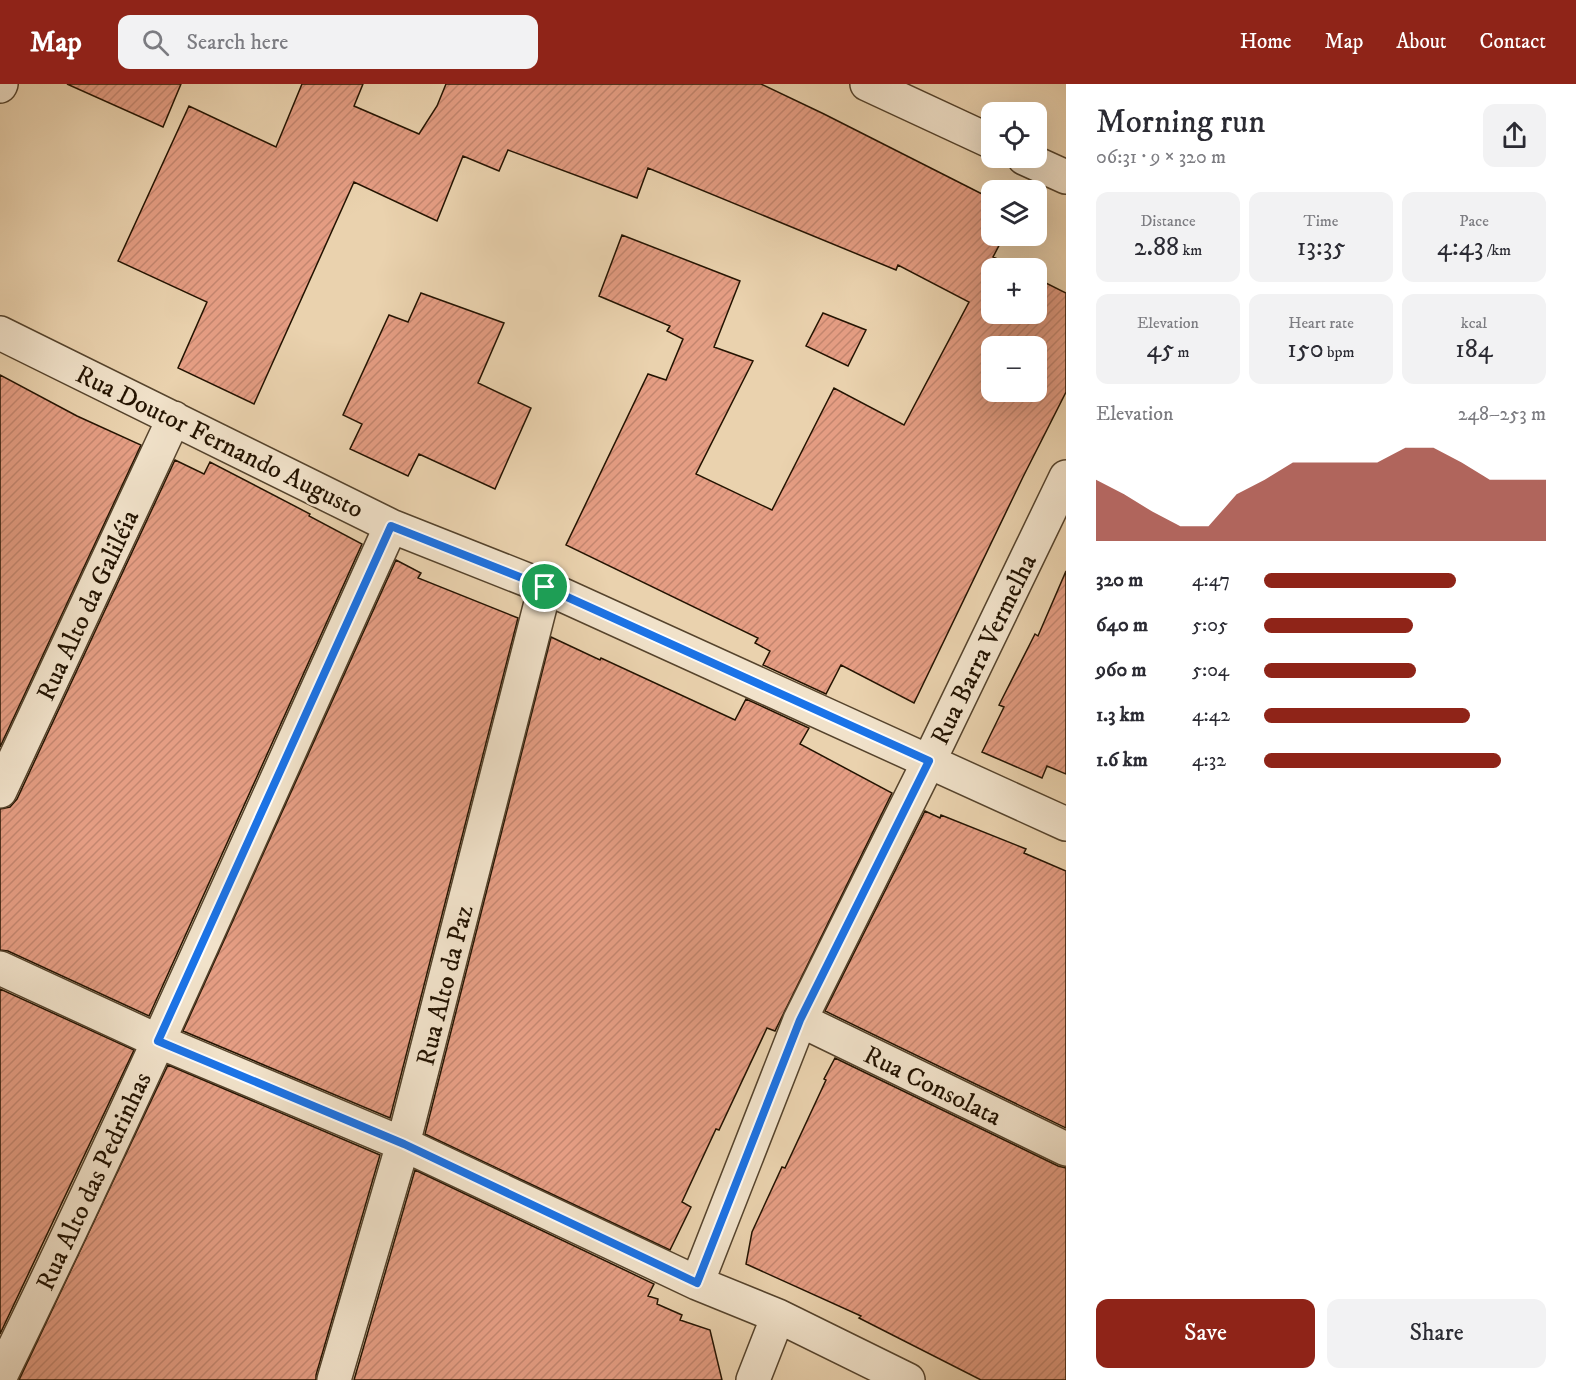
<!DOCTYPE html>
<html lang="en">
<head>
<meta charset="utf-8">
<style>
	body { margin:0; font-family:"IM FELL DW Pica",serif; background:#f2f2f3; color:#2b2b33; height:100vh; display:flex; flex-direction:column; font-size:22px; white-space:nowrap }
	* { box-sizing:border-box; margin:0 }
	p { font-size:20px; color:#7c7c81 }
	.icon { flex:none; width:33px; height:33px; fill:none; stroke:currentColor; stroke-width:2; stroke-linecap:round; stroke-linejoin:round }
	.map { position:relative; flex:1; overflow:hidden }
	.panel { display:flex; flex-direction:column; background:#fff; width:510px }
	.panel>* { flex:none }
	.controls { position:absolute; left:981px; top:18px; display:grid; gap:12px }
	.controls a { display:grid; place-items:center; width:66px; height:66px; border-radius:12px; background:#fff; box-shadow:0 6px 24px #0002; font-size:30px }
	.pin { position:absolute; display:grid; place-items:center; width:51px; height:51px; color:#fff; margin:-26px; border:3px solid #fff; border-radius:50%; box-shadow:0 2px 6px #0007 }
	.round { display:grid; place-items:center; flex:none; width:63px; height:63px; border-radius:12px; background:#f2f2f3 }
	.overview { display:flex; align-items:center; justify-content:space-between; height:102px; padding:0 30px }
	h1 { font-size:33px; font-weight:600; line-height:45px }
	.figures { display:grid; grid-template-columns:repeat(3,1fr); gap:9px; height:102px; padding:6px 30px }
	.figures div { display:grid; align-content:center; border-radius:12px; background:#f2f2f3; text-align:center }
	.figures b { font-size:26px; font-weight:600 }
	.figures small { font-size:16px; font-weight:400 }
	.figures p { font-size:16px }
	.chart { height:168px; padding:12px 30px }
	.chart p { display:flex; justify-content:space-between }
	.chart svg { width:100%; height:108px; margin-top:6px; fill:#8f2418; opacity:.7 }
	.action { display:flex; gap:12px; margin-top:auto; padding:12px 30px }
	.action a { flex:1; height:69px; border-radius:12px; background:#8f2418; color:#fff; font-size:24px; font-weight:600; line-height:69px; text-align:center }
	.action a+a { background:#f2f2f3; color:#2b2b33 }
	ul { padding:0 30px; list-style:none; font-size:20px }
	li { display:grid; grid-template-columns:96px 72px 1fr; align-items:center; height:45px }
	li i { height:15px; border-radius:8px; background:#8f2418 }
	header { display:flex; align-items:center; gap:36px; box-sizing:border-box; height:84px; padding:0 30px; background:#8f2418; color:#fff }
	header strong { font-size:28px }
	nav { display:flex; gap:33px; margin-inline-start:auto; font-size:21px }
	.search { width:420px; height:54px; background:#f2f2f3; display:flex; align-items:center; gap:15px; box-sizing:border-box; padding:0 21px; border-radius:12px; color:#7c7c81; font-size:22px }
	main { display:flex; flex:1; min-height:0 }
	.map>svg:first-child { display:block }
	.building { fill:url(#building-hatch); stroke:#231301; stroke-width:1.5; fill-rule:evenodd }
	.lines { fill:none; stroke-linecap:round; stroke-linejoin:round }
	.street-casing { stroke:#55432c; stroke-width:36 }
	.street { stroke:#f1e2ca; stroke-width:33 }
	.route-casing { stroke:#fff; stroke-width:12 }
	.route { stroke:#1a73e8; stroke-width:8 }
	.labels { text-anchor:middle; stroke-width:5; stroke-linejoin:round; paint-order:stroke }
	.street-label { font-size:26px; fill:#231301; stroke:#f1e2ca }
</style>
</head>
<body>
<header>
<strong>Map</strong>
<div class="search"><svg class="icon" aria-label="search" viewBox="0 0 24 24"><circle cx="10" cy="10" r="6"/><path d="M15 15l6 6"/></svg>Search here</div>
<nav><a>Home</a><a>Map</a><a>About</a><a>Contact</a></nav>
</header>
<main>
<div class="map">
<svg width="1066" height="1296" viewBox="0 0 1066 1296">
	<defs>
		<pattern id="building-hatch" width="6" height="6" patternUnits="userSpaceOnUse" patternTransform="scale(1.5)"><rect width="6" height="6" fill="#e59d83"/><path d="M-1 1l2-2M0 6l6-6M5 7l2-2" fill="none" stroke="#c4866f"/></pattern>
	</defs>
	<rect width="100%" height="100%" fill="#ead2ae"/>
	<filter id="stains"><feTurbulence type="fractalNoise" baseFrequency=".00333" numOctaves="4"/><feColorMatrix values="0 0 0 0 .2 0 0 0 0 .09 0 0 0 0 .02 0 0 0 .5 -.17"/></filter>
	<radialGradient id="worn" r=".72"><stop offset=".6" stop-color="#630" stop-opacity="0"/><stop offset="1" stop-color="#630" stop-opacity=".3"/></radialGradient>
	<path class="building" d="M67 0H181L163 43Z
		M302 0H363L354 22 419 50 437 22 446 0H761L824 30 992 115V152H1004L993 173 1017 184H992V230H1036V194L1066 209V308L1023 393 914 619 841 581 826 610 763 581 770 567 755 559 758 554 566 461 648 290 666 296 683 255 667 247 670 242 599 212 622 151 740 197 714 263 753 277 696 390 772 426 834 304 904 341 969 218 898 181 896 186 648 84 637 114 508 66 499 87 463 72 437 137 354 98 254 320 178 284 207 218 118 177 189 22 276 63ZM992 262H1036V308H992Z
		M421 209 504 239 478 299 531 324 495 405 419 370 408 392 350 365 362 340 343 331 389 231 408 238Z
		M823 229 866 246 848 282 806 262Z
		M0 291 77 332 141 361 0 663Z
		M175 376 204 390 210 378 310 430 309 432 362 460 149 932 8 867 0 866V725L10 723 17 715Z
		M396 476 421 489 418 494 518 534 390 1034 183 947Z
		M1066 487V690L1047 682 1042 694 982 668 1004 623 999 621 1035 550 1038 552Z
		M551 553 600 576 601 574 735 636 746 615 809 644 800 660 892 709 775 947 767 944 719 1046 716 1045 682 1118 691 1123 670 1166 425 1050Z
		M925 727 940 734 941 731 1026 765 1024 769 1066 787V1044L825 927Z
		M0 905 134 966 0 1250Z
		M835 974 1058 1082 1066 1084V1296H981L859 1234 861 1232 746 1180 752 1148 782 1083 785 1084 826 996 824 995Z
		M168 981 380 1071 316 1291V1296H19Z
		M415 1086 654 1200 648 1212 658 1215 657 1220 682 1231 680 1236 710 1246 722 1296H354Z"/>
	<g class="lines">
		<defs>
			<path id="street" d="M867 0 992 58
				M0 2 1 0
				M1024 74 1066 93
				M0 249 391 442 545 503 1066 740
				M0 707 174 334
				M0 884 158 957 403 1060 697 1199 778 1232 908 1296
				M800 936 1066 1065
				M697 1199 800 936 929 677 1066 393
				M0 1293C137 1013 262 726 391 442
				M334 1296 403 1060 545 503
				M753 1296 778 1232"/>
		</defs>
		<use href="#street" class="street-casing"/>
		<use href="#street" class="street"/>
	</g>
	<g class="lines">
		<defs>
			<path id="route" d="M391 442 545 503 929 677 800 936 697 1199 404 1060 158 957Z"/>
		</defs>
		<use href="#route" class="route-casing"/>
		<use href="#route" class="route"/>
	</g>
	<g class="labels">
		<g class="street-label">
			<text transform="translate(220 357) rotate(26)" y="9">Rua Doutor Fernando Augusto</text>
			<text transform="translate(87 521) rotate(-65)" y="9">Rua Alto da Galiléia</text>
			<text transform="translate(983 565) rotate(-64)" y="9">Rua Barra Vermelha</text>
			<text transform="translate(444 901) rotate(-76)" y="9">Rua Alto da Paz</text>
			<text transform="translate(933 1001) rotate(26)" y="9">Rua Consolata</text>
			<text transform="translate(93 1097) rotate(-65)" y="9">Rua Alto das Pedrinhas</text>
		</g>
	</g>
	<rect width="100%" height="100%" filter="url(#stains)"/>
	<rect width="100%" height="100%" fill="url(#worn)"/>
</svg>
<div class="controls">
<a><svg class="icon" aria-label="locate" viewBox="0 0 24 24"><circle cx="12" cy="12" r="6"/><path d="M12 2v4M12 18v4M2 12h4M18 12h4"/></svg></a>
<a><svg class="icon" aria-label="layers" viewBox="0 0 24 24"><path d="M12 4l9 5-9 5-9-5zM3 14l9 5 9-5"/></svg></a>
<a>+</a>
<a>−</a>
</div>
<div class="pin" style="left:545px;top:503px;background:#1e9e55"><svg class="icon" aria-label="arrive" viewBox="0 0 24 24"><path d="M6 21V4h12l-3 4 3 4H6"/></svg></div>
</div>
<section class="panel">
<div class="overview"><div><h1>Morning run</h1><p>06:31 · 9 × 320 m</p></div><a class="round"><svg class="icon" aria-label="share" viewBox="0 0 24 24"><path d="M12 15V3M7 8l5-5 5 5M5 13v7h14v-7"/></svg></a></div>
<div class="figures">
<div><p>Distance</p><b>2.88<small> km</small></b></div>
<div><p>Time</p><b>13:35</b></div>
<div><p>Pace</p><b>4:43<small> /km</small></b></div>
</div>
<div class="figures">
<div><p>Elevation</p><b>45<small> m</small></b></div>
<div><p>Heart rate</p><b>150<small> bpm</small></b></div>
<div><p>kcal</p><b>184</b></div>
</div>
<div class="chart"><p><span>Elevation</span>248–253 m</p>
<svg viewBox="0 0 160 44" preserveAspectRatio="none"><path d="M0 44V19L10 25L20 32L30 38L40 38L50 25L60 19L70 12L80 12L90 12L100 12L110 6L120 6L130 12L140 19L150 19L160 19V44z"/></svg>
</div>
<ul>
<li><b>320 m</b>4:47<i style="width:68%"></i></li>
<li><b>640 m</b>5:05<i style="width:53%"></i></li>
<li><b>960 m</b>5:04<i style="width:54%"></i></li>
<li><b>1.3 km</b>4:42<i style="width:73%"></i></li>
<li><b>1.6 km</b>4:32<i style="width:84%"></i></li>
</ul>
<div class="action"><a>Save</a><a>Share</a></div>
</section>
</main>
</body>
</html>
